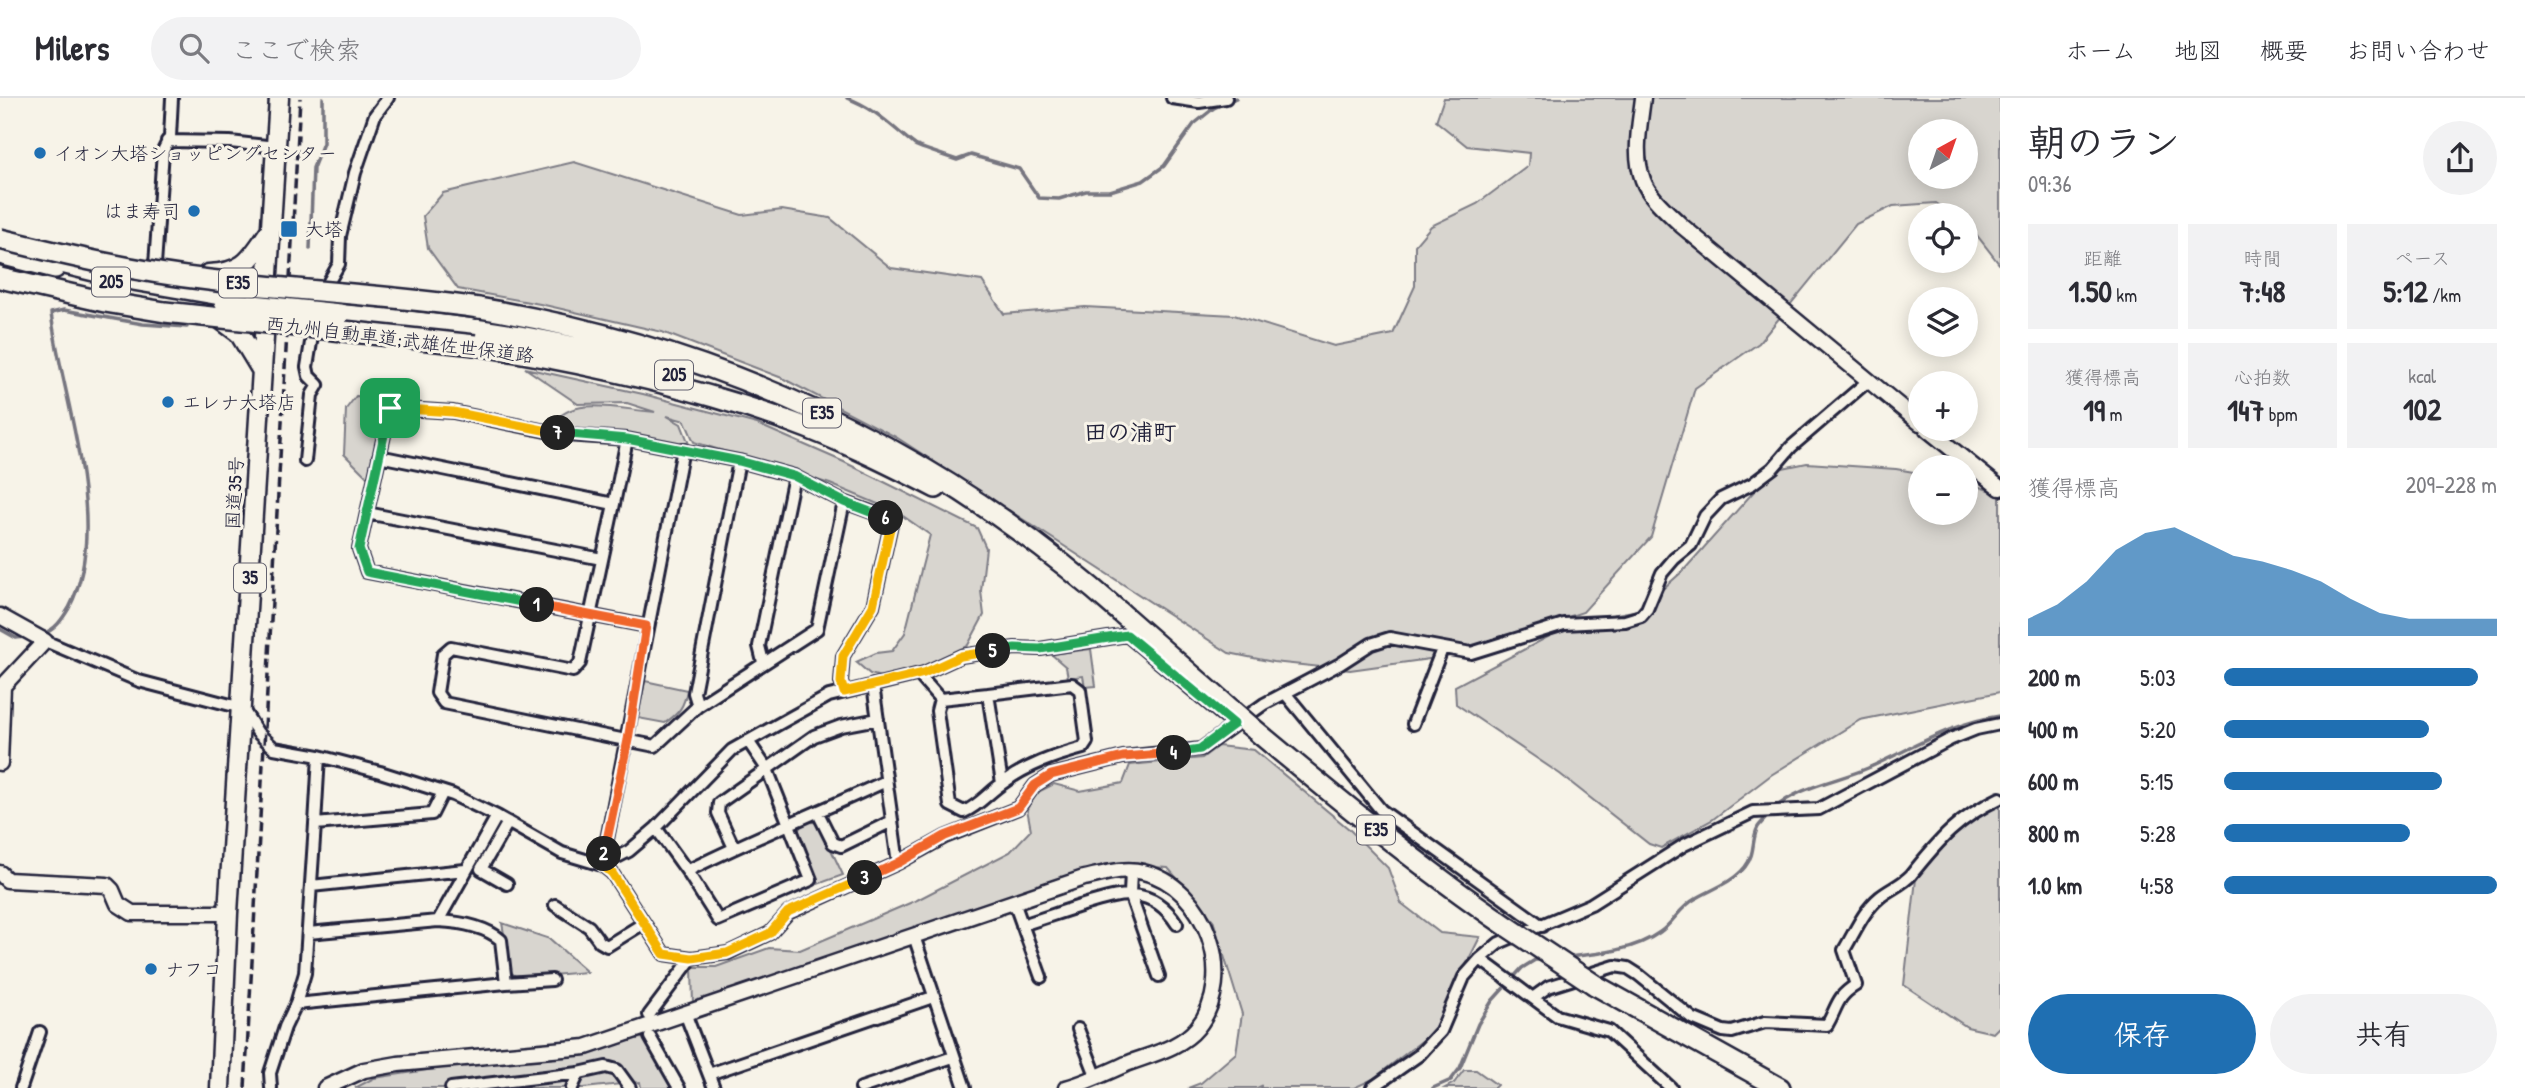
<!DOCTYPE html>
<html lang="ja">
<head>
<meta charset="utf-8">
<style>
	body { margin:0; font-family:"Patrick Hand","Klee One",sans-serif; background:#f2f2f3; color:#2b2b33; height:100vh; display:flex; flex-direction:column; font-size:26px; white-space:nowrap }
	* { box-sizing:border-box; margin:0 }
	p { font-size:23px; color:#7c7c81 }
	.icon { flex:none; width:38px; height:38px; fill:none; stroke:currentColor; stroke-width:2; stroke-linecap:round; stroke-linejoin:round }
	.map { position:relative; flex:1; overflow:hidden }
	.side { display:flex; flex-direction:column; background:#fff; width:525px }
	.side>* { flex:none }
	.needle { width:46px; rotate:40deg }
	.controls { position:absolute; left:1908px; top:21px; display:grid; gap:14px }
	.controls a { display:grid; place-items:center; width:70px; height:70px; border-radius:50%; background:#fff; box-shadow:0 4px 18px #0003; font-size:35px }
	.pin { position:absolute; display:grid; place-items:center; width:60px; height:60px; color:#fff; margin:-30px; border-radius:14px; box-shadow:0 4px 10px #0006 }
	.km { position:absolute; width:35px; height:35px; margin:-18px; border-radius:50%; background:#222; color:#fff; font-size:19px; line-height:35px; text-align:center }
	.round { display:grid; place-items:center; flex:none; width:74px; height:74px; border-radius:37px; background:#f2f2f3 }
	.overview { display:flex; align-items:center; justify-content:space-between; height:119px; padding:0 28px }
	h1 { font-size:38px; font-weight:800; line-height:52px }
	.metrics { display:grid; grid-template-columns:repeat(3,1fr); gap:10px; height:119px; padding:7px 28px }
	.metrics div { display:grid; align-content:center; border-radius:0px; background:#f2f2f3; text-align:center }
	.metrics b { font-size:30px; font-weight:800 }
	.metrics small { font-size:19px; font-weight:400 }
	.metrics p { font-size:19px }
	.chart { height:196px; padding:14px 28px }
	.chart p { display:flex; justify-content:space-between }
	.chart svg { width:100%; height:126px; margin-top:7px; fill:#1f6fb2; opacity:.7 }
	.action { display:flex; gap:14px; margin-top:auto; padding:14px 28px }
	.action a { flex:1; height:80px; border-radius:42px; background:#1f6fb2; color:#fff; font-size:28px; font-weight:800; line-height:80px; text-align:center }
	.action a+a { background:#f2f2f3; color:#2b2b33 }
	ul { padding:0 28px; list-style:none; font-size:23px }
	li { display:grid; grid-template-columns:112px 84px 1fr; align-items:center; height:52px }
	li i { height:18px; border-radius:9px; background:#1f6fb2 }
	header { display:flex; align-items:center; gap:42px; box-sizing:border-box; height:98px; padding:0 35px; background:#fff; border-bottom:2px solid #e1e1e2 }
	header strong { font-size:33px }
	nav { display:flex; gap:38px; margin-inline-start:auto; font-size:24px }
	.search { width:490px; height:63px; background:#f2f2f3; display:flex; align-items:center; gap:18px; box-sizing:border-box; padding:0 24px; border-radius:38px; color:#7c7c81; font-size:26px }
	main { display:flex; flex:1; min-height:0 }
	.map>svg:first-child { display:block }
	.green { fill:#d8d5cf; stroke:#7d7c85; stroke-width:2; fill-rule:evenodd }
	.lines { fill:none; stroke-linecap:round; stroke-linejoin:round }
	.stream { stroke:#76747f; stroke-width:3.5 }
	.minor-casing { stroke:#22223b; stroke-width:16 }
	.tertiary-casing { stroke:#22223b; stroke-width:19 }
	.trunk-casing { stroke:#22223b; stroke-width:23 }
	.motorway-casing { stroke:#22223b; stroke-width:24 }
	.minor { stroke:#f7f3e8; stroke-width:10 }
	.tertiary { stroke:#f7f3e8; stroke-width:14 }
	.trunk { stroke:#f7f3e8; stroke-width:18 }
	.motorway { stroke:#f7f3e8; stroke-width:19 }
	.rail { stroke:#22223b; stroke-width:3.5; stroke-dasharray:10 5; stroke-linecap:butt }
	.motorway-bridge-casing { stroke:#22223b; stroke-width:24; stroke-linecap:butt }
	.motorway-bridge { stroke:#f7f3e8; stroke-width:19 }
	.split-1-casing { stroke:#fff; stroke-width:14 }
	.split-2-casing { stroke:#fff; stroke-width:14 }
	.split-3-casing { stroke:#fff; stroke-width:14 }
	.split-4-casing { stroke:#fff; stroke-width:14 }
	.split-5-casing { stroke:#fff; stroke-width:14 }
	.split-6-casing { stroke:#fff; stroke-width:14 }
	.split-7-casing { stroke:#fff; stroke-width:14 }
	.split-8-casing { stroke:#fff; stroke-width:14 }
	.split-1 { stroke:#22a559; stroke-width:9 }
	.split-2 { stroke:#f0652b; stroke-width:9 }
	.split-3 { stroke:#f5b400; stroke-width:9 }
	.split-4 { stroke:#f0652b; stroke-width:9 }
	.split-5 { stroke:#22a559; stroke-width:9 }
	.split-6 { stroke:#f5b400; stroke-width:9 }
	.split-7 { stroke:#22a559; stroke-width:9 }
	.split-8 { stroke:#f5b400; stroke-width:9 }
	.poi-dot { fill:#1f6fb2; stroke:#f7f3e8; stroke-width:2.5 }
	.labels { text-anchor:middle; stroke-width:6; stroke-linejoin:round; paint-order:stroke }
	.shield { fill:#f7f3e8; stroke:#62616f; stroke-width:2 }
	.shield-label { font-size:18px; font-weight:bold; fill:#22223b }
	.poi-label { font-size:19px; fill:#22223b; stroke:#f7f3e8; text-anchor:start }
	.street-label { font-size:19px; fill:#22223b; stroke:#f7f3e8 }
	.quarter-label { font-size:23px; font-weight:bold; fill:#22223b; stroke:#f7f3e8 }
</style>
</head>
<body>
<header>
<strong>Milers</strong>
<div class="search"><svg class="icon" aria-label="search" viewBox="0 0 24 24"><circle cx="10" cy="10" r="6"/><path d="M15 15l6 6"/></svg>ここで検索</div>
<nav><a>ホーム</a><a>地図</a><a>概要</a><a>お問い合わせ</a></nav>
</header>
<main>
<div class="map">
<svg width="2000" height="990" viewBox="0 0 2000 990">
	<rect width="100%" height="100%" fill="#f7f3e8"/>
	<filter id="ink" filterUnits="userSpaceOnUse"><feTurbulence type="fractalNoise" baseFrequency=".0143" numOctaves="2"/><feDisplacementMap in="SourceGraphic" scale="14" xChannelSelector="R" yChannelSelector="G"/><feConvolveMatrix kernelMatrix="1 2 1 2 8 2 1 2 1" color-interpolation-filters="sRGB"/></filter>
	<g filter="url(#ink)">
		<path class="green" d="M1444 0H2000V167L1972 131 1965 126V117H1953L1936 105 1893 108 1856 126 1759 245 1695 290 1651 439 1583 514 1451 558 1350 572 1273 564 1229 555 896 339 782 280 662 234 540 206 458 191 428 150 423 118 443 95 574 64 742 117 782 112 830 120 891 170 982 183 1004 216 1085 209 1234 217 1334 248 1393 236 1415 188V147L1431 128 1477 106 1528 68 1529 55 1467 48 1436 23ZM1920 33H1965V79H1920Z
			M525 270 643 296 757 326 844 364 977 430 986 450 981 493 984 517 968 547 936 565 881 579 870 576 856 564 876 555 892 553 905 535 930 437 897 414 830 386 694 344 685 323 667 318 681 326 689 346 552 327C572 295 625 313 655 314L627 305 578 306Z
			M356 298 386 301 368 380 344 356 346 311Z
			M1807 365 1896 371 1920 375V415H1965V384L2000 396V594L1860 622 1771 677 1712 722 1661 750 1649 746 1560 676 1456 606 1455 588 1578 523 1639 512 1684 472 1773 372Z
			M1091 551 1096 588 1085 589 1083 578 1068 580 1066 569 1051 556Z
			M645 583 687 592C684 609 679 615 665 625L638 620Z
			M1218 648 1254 652 1349 731 1388 770 1401 805 1440 835 1480 839 1432 935 1373 981 1354 990H1261V988L1257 990H1188L1201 985 1236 955 1242 916 1213 822 1168 770 1106 766 693 907 692 869H716L769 850 800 852 917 802 1010 754 1031 732 1027 711 1038 694 1054 686 1080 693 1123 685 1130 667 1202 660Z
			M2000 704V928L1993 935 1967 929 1904 887 1916 781 1950 734Z
			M811 723 819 726 843 777 818 786 797 736 801 727Z
			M502 825 550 841 587 874 517 880 511 874Z
			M648 939 676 990H641L640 984 584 990H355L374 980Z
			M1464 972H1476L1497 987 1494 990H1445L1454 985Z"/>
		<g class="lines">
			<path class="stream" d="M847 0C875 10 892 29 915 47 918 49 951 60 957 62L971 57 1019 71 1039 100 1059 101 1086 93H1110L1143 83 1164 68 1194 26 1214 10 1236 0
				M310 151 313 70 323 45V0
				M0 531 16 540 25 539
				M43 535C55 533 63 520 69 510 112 429 62 301 51 215L64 212 143 226 187 229
				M1774 711C1799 688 1838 683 1868 670 1911 651 1953 624 2000 618
				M1567 859C1597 856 1634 853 1660 834 1673 825 1680 809 1695 801 1712 791 1732 785 1745 769 1756 755 1751 742 1758 729 1761 725 1765 721 1769 717
				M1433 990 1451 982 1460 970 1478 926 1492 903 1522 870 1535 862H1542"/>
			<defs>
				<path id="minor" d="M1172 0 1199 4 1226 0
					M167 43 230 44 276 49
					M155 167 163 53 170 39 172 0
					M321 197 339 166 340 138 355 75 375 17 388 0
					M683 351C655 490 630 628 602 767L612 775 664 856 692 860 728 855 770 835 788 815 898 765 945 739 1018 710 1035 687 1051 677 1123 659 1201 651 1264 606 1340 566 1371 546 1390 540 1471 555 1564 526 1625 523 1641 518 1647 511 1662 475 1674 461 1691 447 1705 418 1721 401 1752 386 1773 370 1791 349 1868 283
					M379 358 614 406 627 341
					M305 363 312 297 318 287 309 278 307 269 314 226
					M614 406 580 565 573 573 451 549 443 556 437 595 444 605 655 648 698 608 817 531 844 404 794 378 739 363 627 341 565 337 453 314 390 310 359 451 367 474 646 528
					M367 415 602 461
					M45 543 139 583 242 610 258 635 274 650 319 658 380 674 453 697 497 718 562 755 602 767 629 753 656 730 732 652 829 598 924 575 961 558 1015 550 1040 551 1127 537 1233 626
					M763 564 759 548 794 378
					M919 577 940 601 937 613 950 707 964 714C980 707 989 694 1003 685 1027 667 1054 658 1083 650L1087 644 1080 592 1072 586 988 596 1002 685
					M873 587 898 765
					M844 594 841 584 843 558 873 508 891 426 885 419 844 404
					M1285 595 1381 712 1542 828
					M940 601 988 596
					M698 608 694 595 739 363
					M1413 626 1442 551
					M818 715 833 745 841 748 892 723
					M315 726 319 658
					M656 730 687 773C752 740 820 714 886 683
					M734 750 718 715 719 705 814 638 841 628 878 621
					M687 773 718 822 811 782 767 671 748 643
					M1131 773 1130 796 1159 878
					M507 786 481 771 508 724
					M311 788 465 772
					M1014 804 1041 879
					M555 807 589 829 600 844 607 848 644 825
					M438 823 497 718
					M1022 827C1041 821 1061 814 1080 808 1119 796 1151 785 1177 826
					M914 838 965 990
					M1480 861 1557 918 1609 933 1671 990
					M506 885 552 882
					M1534 899 1548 889 1615 868 1628 870 1639 877 1692 920 1723 933 1732 934 1765 924 1827 927C1838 908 1836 899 1856 887L1844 852C1855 834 1863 813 1880 799 1890 791 1903 786 1911 777 1939 742 1958 720 2000 700
					M296 906 506 885 501 842C485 828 459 824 438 823L308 835
					M685 915 714 990
					M649 917 692 860
					M1078 931 1097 980
					M650 939 679 990
					M709 976 933 899
					M21 990 40 934
					M271 990 270 975 285 929 296 906 305 875 315 726 432 716 443 694
					M451 990 579 975 606 969 617 972 630 990
					M572 990 579 975
					M861 990 953 959
					M1372 990 1419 957 1441 933 1464 879 1480 861 1499 845 1591 806 1684 747 1753 714 1819 711 1951 641 1976 631 2000 626"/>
				<path id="tertiary" d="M1643 0C1640 26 1633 56 1643 82 1649 99 1669 115 1682 128L1920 325
					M1927 331 2000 390
					M0 518 45 543 3 588 0 665
					M0 775 7 782 107 787 112 792 118 806 132 815H228
					M325 990 364 972 398 966 586 949 1084 780C1103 776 1124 769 1143 774 1206 788 1238 880 1197 930 1181 950 1149 957 1126 966 1106 975 1087 984 1066 990"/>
				<path id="trunk" d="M208 176C244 175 250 162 269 134
					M216 218 239 235 262 273
					M220 990 228 815 279 0"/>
				<path id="motorway" d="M0 156 55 170
					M45 161 127 181 226 198
					M479 210C721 250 936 351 1120 514
					M340 216C448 226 554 238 658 271
					M475 247C582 264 688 287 791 324 841 342 889 366 936 390
					M1249 627C1333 697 1417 767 1508 829
					M1595 887 1780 990"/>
			</defs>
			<use href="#minor" class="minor-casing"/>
			<use href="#tertiary" class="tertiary-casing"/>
			<use href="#trunk" class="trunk-casing"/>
			<use href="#motorway" class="motorway-casing"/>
			<use href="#minor" class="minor"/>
			<use href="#tertiary" class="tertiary"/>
			<use href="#trunk" class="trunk"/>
			<use href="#motorway" class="motorway"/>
			<path class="rail" d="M245 990 300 0"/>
			<defs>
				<path id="motorway-bridge" d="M0 141C69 158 138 174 209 182 299 193 389 197 479 210
					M0 180 105 204 165 214 475 247
					M224 204 340 216
					M1120 514 1249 627
					M1508 829 1595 887"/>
			</defs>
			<use href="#motorway-bridge" class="motorway-bridge-casing"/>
			<use href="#motorway-bridge" class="motorway-bridge"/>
		</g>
	</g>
	<g class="lines" filter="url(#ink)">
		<defs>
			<path id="split-1" d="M390 310 359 451 367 474 537 507"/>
			<path id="split-2" d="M537 507 646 528 628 642 604 756"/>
			<path id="split-3" d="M604 756 602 767 612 775 664 856 692 860 727 855 770 835 788 814 865 780"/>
			<path id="split-4" d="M865 780 898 765 945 738 1018 710 1035 687 1051 677 1123 659 1174 655"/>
			<path id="split-5" d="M993 553 1015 550 1040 551 1127 537 1234 626 1200 651 1174 655"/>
			<path id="split-6" d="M886 420 891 426 873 508 843 558 841 584 844 594 924 575 961 558 993 553"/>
			<path id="split-7" d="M558 335 627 341 739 363 794 378 844 404 886 420"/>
			<path id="split-8" d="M390 310 453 314 558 335"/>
		</defs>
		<use href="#split-1" class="split-1-casing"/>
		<use href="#split-2" class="split-2-casing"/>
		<use href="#split-3" class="split-3-casing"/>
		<use href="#split-4" class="split-4-casing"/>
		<use href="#split-5" class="split-5-casing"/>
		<use href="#split-6" class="split-6-casing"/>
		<use href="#split-7" class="split-7-casing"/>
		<use href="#split-8" class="split-8-casing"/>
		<use href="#split-1" class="split-1"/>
		<use href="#split-2" class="split-2"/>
		<use href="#split-3" class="split-3"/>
		<use href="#split-4" class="split-4"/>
		<use href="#split-5" class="split-5"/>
		<use href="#split-6" class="split-6"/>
		<use href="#split-7" class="split-7"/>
		<use href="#split-8" class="split-8"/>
	</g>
	<g class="poi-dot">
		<circle cx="40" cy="55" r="7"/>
		<circle cx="194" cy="113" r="7"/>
		<rect x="280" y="122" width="18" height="18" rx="3.5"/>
		<circle cx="168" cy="304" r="7"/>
		<circle cx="151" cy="871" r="7"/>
	</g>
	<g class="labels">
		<g class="shield">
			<rect x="92" y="169.5" width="38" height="29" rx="5"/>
			<rect x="219" y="170.5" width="38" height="29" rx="5"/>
			<rect x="655" y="262.5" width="38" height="29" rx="5"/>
			<rect x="803" y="300.5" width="38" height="29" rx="5"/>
			<rect x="234" y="465.5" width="32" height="29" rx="5"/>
			<rect x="1357" y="717.5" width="38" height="29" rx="5"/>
		</g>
		<g class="shield-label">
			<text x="111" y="190">205</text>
			<text x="238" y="191">E35</text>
			<text x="674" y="283">205</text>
			<text x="822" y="321">E35</text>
			<text x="250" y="486">35</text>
			<text x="1376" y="738">E35</text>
		</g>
		<g class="poi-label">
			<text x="54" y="62">イオン大塔ショッピングセンター</text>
			<text x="180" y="120" text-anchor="end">はま寿司</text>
			<text x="305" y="138">大塔</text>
			<text x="182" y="311">エレナ大塔店</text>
			<text x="165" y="878">ナフコ</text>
		</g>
		<g class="street-label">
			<text transform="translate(400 241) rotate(7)" y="7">西九州自動車道;武雄佐世保道路</text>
			<text transform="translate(234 395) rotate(-87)" y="7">国道35号</text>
		</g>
		<g class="quarter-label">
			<text x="1130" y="342">田の浦町</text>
		</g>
	</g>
</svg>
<div class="controls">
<a><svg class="needle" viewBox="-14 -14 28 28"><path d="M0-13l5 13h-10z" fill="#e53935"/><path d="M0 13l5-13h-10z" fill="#7c7c81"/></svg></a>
<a><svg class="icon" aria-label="locate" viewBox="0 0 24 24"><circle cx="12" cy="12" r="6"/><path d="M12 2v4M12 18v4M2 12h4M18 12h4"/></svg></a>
<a><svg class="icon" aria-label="layers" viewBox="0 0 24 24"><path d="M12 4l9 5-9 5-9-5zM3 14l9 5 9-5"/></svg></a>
<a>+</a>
<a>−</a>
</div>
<div class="pin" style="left:390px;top:310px;background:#1e9e55"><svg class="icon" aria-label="arrive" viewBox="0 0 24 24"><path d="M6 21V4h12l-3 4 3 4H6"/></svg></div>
<b class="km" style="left:537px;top:507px">1</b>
<b class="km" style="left:604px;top:756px">2</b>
<b class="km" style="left:865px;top:780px">3</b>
<b class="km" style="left:1174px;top:655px">4</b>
<b class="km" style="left:993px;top:553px">5</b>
<b class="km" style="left:886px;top:420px">6</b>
<b class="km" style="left:558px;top:335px">7</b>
</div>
<section class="side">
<div class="overview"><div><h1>朝のラン</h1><p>09:36</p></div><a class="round"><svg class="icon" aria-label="share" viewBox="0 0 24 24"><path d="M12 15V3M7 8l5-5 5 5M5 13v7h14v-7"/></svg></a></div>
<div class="metrics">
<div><p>距離</p><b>1.50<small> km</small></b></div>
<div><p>時間</p><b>7:48</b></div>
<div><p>ペース</p><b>5:12<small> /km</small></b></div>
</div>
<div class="metrics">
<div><p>獲得標高</p><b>19<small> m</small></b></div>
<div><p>心拍数</p><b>147<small> bpm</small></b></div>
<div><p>kcal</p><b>102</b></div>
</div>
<div class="chart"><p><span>獲得標高</span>209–228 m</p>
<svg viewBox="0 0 160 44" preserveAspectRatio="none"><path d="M0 44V38L10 33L20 25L30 14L40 8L50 6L60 11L70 16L80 18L90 21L100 25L110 31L120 36L130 38L140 38L150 38L160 38V44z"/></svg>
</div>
<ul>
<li><b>200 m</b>5:03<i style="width:93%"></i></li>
<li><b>400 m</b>5:20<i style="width:75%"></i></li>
<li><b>600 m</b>5:15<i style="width:80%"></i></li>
<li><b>800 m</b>5:28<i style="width:68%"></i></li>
<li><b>1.0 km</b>4:58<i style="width:100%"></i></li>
</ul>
<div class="action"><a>保存</a><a>共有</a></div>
</section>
</main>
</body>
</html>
